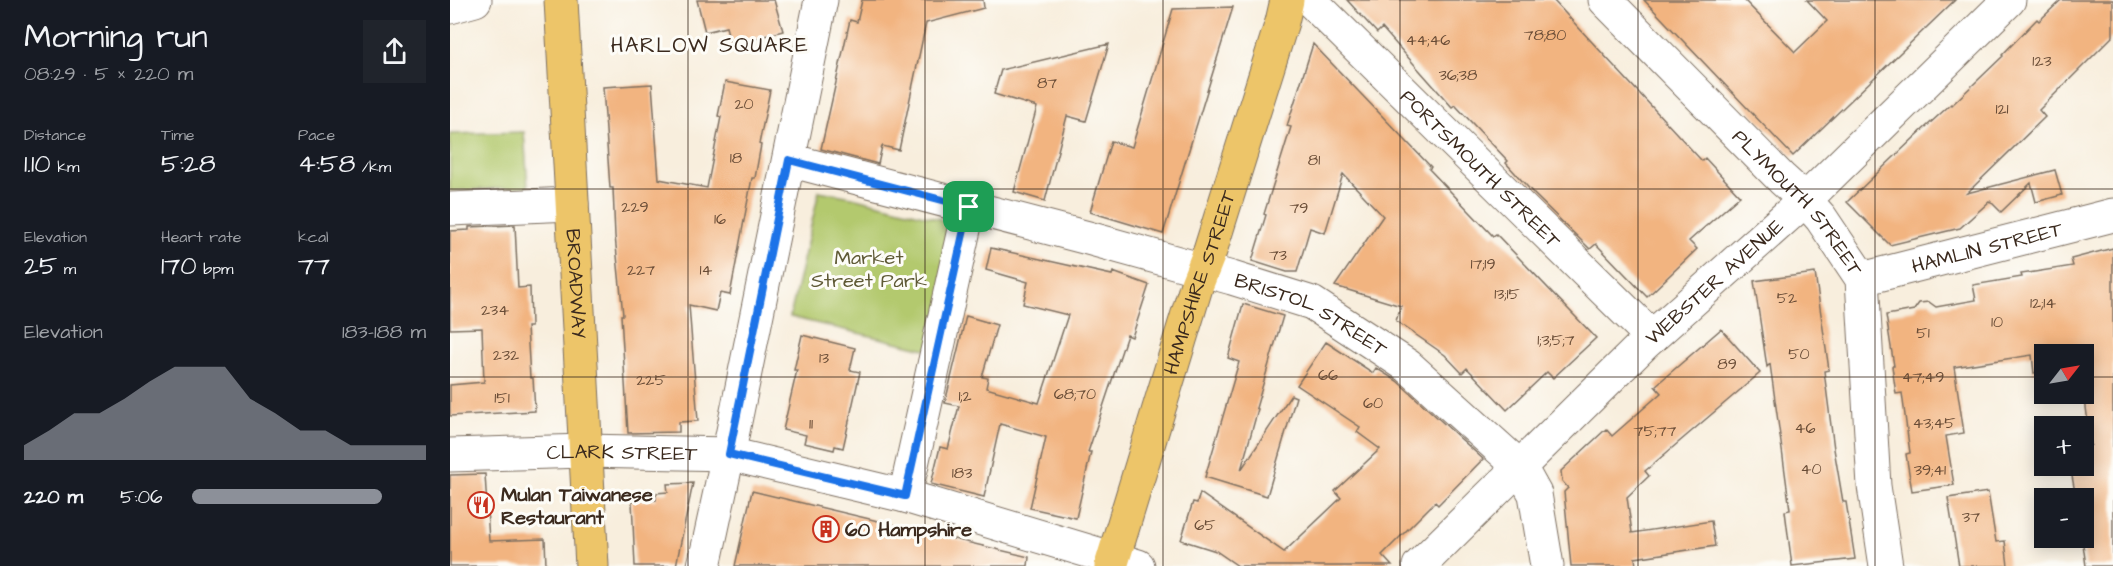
<!DOCTYPE html>
<html lang="en">
<head>
<meta charset="utf-8">
<style>
	body { margin:0; font-family:"Architects Daughter",sans-serif; background:#20242c; color:#f1f3f6; height:100vh; display:flex; flex-direction:column; font-size:22px; white-space:nowrap }
	* { box-sizing:border-box; margin:0 }
	p { font-size:20px; color:#9ea1a6 }
	.icon { flex:none; width:33px; height:33px; fill:none; stroke:currentColor; stroke-width:2; stroke-linecap:round; stroke-linejoin:round }
	.map { position:relative; flex:1; overflow:hidden }
	.sheet { display:flex; flex-direction:column; background:#171b24; width:450px }
	.sheet>* { flex:none }
	.needle { width:39px; rotate:59deg }
	.tools { position:absolute; left:1584px; top:344px; display:grid; gap:12px }
	.tools a { display:grid; place-items:center; width:60px; height:60px; border-radius:0px; background:#171b24; box-shadow:0 3px 15px #0003; font-size:30px }
	.pin { position:absolute; display:grid; place-items:center; width:51px; height:51px; color:#fff; margin:-26px; border-radius:12px; box-shadow:0 3px 9px #0006 }
	.round { display:grid; place-items:center; flex:none; width:63px; height:63px; border-radius:0px; background:#20242c }
	.head { display:flex; align-items:center; justify-content:space-between; height:102px; padding:0 24px }
	h1 { font-size:33px; font-weight:600; line-height:45px }
	.metrics { display:grid; grid-template-columns:repeat(3,1fr); gap:9px; height:102px; padding:6px 24px }
	.metrics div { display:grid; align-content:center }
	.metrics b { font-size:26px; font-weight:600 }
	.metrics small { font-size:16px; font-weight:400 }
	.metrics p { font-size:16px }
	.chart { height:168px; padding:12px 24px }
	.chart p { display:flex; justify-content:space-between }
	.chart svg { width:100%; height:108px; margin-top:6px; fill:#8c9099; opacity:.7 }
	ul { padding:0 24px; list-style:none; font-size:20px }
	li { display:grid; grid-template-columns:96px 72px 1fr; align-items:center; height:45px }
	li i { height:15px; border-radius:8px; background:#8c9099 }
	main { display:flex; flex:1; min-height:0 }
	.map>svg:first-child { display:block }
	.green { fill:#b3c96e; stroke:#777a46; stroke-width:1.5 }
	.building { fill:#f2b480 }
	.lines { fill:none; stroke-linecap:round; stroke-linejoin:round }
	.minor-casing { stroke:#7d6f61; stroke-width:35 }
	.major-casing { stroke:#7d6f61; stroke-width:35 }
	.minor { stroke:#fff; stroke-width:33 }
	.major { stroke:#edc569; stroke-width:33 }
	.route-casing { stroke:#fff; stroke-width:12 }
	.route { stroke:#1a73e8; stroke-width:8 }
	.grid { fill:none; stroke:#3b2a1e; stroke-width:1.5; stroke-opacity:0.55 }
	.labels { text-anchor:middle; stroke-width:6; stroke-linejoin:round; paint-order:stroke }
	.number-label { font-size:16px; fill:#694c36 }
	.street-label { font-size:20px; fill:#3b2a1e; stroke:#fdfcf7 }
	.park-label { font-size:20px; fill:#5f5a36; stroke:#fdfcf7 }
	.poi-label { font-size:20px; font-weight:bold; fill:#3b2a1e; stroke:#fdfcf7; text-anchor:start }
	.neighbourhood-label { font-size:21px; letter-spacing:1.5px; fill:#3b2a1e; stroke:#fdfcf7 }
</style>
</head>
<body>
<main>
<section class="sheet">
<div class="head"><div><h1>Morning run</h1><p>08:29 · 5 × 220 m</p></div><a class="round"><svg class="icon" aria-label="share" viewBox="0 0 24 24"><path d="M12 15V3M7 8l5-5 5 5M5 13v7h14v-7"/></svg></a></div>
<div class="metrics">
<div><p>Distance</p><b>1.10<small> km</small></b></div>
<div><p>Time</p><b>5:28</b></div>
<div><p>Pace</p><b>4:58<small> /km</small></b></div>
</div>
<div class="metrics">
<div><p>Elevation</p><b>25<small> m</small></b></div>
<div><p>Heart rate</p><b>170<small> bpm</small></b></div>
<div><p>kcal</p><b>77</b></div>
</div>
<div class="chart"><p><span>Elevation</span>183–188 m</p>
<svg viewBox="0 0 160 44" preserveAspectRatio="none"><path d="M0 44V38L10 32L20 25L30 25L40 19L50 12L60 6L70 6L80 6L90 19L100 25L110 32L120 32L130 38L140 38L150 38L160 38V44z"/></svg>
</div>
<ul>
<li><b>220 m</b>5:06<i style="width:81%"></i></li>
</ul>
</section>
<div class="map">
<svg width="1663" height="566" viewBox="0 0 1663 566">
	<rect width="100%" height="100%" fill="#fdfcf7"/>
	<filter id="ink" filterUnits="userSpaceOnUse"><feTurbulence type="fractalNoise" baseFrequency=".0167" numOctaves="2"/><feDisplacementMap in="SourceGraphic" scale="12" xChannelSelector="R" yChannelSelector="G"/><feConvolveMatrix kernelMatrix="1 2 1 2 8 2 1 2 1" color-interpolation-filters="sRGB"/></filter>
	<filter id="wash" filterUnits="userSpaceOnUse"><feTurbulence type="fractalNoise" baseFrequency=".008" numOctaves="4" result="noise"/><feDisplacementMap in="SourceGraphic" scale="24" xChannelSelector="R" yChannelSelector="G"/><feGaussianBlur stdDeviation="1.35" result="paint"/><feColorMatrix in="noise" values="0 0 0 0 0 0 0 0 0 0 0 0 0 0 0 0 0 1.4 0 .05"/><feComposite in="paint" operator="in"/></filter>
	<g filter="url(#wash)">
		<rect width="100%" height="100%" fill="#f8eedd"/>
		<path class="green" d="M74 132 78 187 0 191V134Z
			M369 191 402 197 513 225 484 351 340 317Z"/>
		<g id="blocks">
			<path class="building" d="M247 0H324L333 31 281 45 276 27 255 32Z
				M412 0H533L534 8 476 23 449 150 432 146 428 164 371 149 400 20 407 22Z
				M897 0H1103L1252 161 1255 158 1290 196 1239 241 1247 249 1197 297 1146 244 1140 249 1085 195 1056 163 1058 161 1005 105 1002 107 932 28 927 33Z
				M1194 0H1294L1345 52 1377 21 1357 0H1505L1343 156Z
				M1611 0H1663V36L1589 110 1595 117 1517 193 1605 170 1612 195 1586 202 1581 183 1551 212 1540 201 1510 228 1440 245 1397 202 1466 136 1501 104 1502 105 1553 56 1552 55 1587 19 1589 21Z
				M783 7 713 234 640 212 661 141 682 147 723 9Z
				M659 44 636 121 617 116 595 201 564 192 587 107 544 94 551 70Z
				M863 44 981 167 979 169 1043 236 1046 234 1146 338 1103 378 1097 372 1057 410 1017 368 1012 373 995 355 946 321 951 306 885 286 933 216 893 174 875 233 860 228 847 272H837L802 261 816 215 814 214 841 127 837 126Z
				M275 82 320 90 309 144 311 145 305 178H302L280 295 270 293 266 311 239 305 248 421 229 422V432L178 433 171 315H173L165 236 163 188H160L153 87 202 84 209 179 257 188 271 117 268 116Z
				M65 225 68 288 80 287 81 327H77L80 378H83L85 411 0 416V385L34 382 32 328 0 329V231L19 230V227Z
				M541 248 662 275 663 272 699 285 682 337 677 335 638 452H641L626 518 580 508 596 437 550 424 534 497 481 484 490 447 498 449 509 406 495 403 516 316 547 325 532 377 538 378 536 388 589 403 618 315 573 304 578 282 536 270Z
				M1663 248V566H1636L1632 537H1634V498H1626L1620 465H1634V446L1641 445 1634 392V354H1594V371L1584 373 1582 355 1504 367 1514 433 1496 436 1504 485 1462 491 1456 454 1460 453 1452 393 1446 394 1442 366H1444L1436 315 1464 310 1469 303 1479 302 1486 307 1526 300 1523 285 1572 277 1571 274 1623 266 1621 259Z
				M1365 273 1379 370 1374 371 1384 449 1393 502H1396L1405 559 1342 566 1335 511 1340 510 1332 450 1320 364 1317 367 1304 281Z
				M793 304 833 316 806 408 808 409 791 470 841 395 846 397 817 496 755 477 789 362 778 358Z
				M1271 329 1310 373 1195 471 1199 476 1177 497 1182 533 1261 521 1265 546 1185 558 1186 566H1121L1114 492 1118 488 1112 481 1111 471 1156 429 1162 436 1211 393 1205 386Z
				M352 335 405 348 400 370 410 372 393 448 385 446 384 450 354 443 356 435 333 430 347 370H344Z
				M876 342 923 373 926 368 947 381 1033 459 988 505 985 502 932 555 942 566H788L766 551 731 540 743 502 747 503 750 493 834 552 891 498 885 491 930 449 907 432 910 427 847 385Z
				M35 474 39 541 95 539 96 566H0V475Z
				M243 483 226 566H185L182 501 206 500V493L218 492 217 484Z
				M302 491 579 557 578 566H285Z
				M1538 492 1546 542 1555 541 1558 566H1509L1498 498Z"/>
		</g>
	</g>
	<g filter="url(#ink)">
		<use href="#blocks" fill-opacity="0" stroke="#7d6f61" stroke-width="1.5"/>
		<g class="lines">
			<defs>
				<g id="minor">
					<path id="s1" d="M860 0 1202 337"/>
					<path id="s2" d="M1155 0 1332 179 1355 200 1371 218 1412 279 1424 486 1436 566"/>
					<path d="M0 7 25 0"/>
					<path id="s3" d="M339 160 638 238 782 278 862 303 958 366 1070 467 1085 494 1097 566"/>
					<path d="M0 209 122 204"/>
					<path id="s4" d="M1412 279 1663 215"/>
					<path id="s5" d="M0 455 135 451 279 454 455 496 688 566"/>
					<path d="M455 496 519 207"/>
					<path d="M254 566 281 441 371 0"/>
					<path id="s6" d="M969 566 1194 344 1355 200 1559 0"/>
				</g>
				<g id="major">
					<path id="s7" d="M111 0 142 566"/>
					<path id="s8" d="M661 566 747 284 760 251 832 22 837 0"/>
				</g>
			</defs>
			<use href="#minor" class="minor-casing"/>
			<use href="#major" class="major-casing"/>
			<use href="#minor" class="minor"/>
			<use href="#major" class="major"/>
		</g>
	</g>
	<g class="lines" filter="url(#ink)">
		<defs>
			<path id="route" d="M339 160 519 207 455 496 279 454Z"/>
		</defs>
		<use href="#route" class="route-casing"/>
		<use href="#route" class="route"/>
	</g>
	<path class="grid" d="M238 0V566M475 0V566M713 0V566M950 0V566M1188 0V566M1425 0V566M0 189H1663M0 377H1594M1634 377H1663"/>
	<defs>
		<symbol id="restaurant-ring" viewBox="-11 -11 22 22"><circle r="9.5" fill="#fdfcf7" stroke="#c8321e" stroke-width="1.5"/><path d="M-5-6h1v4h1v-4h1v4h1v-4h1v5L-1.5 .5V6h-2V.5L-5-1ZM5-6V6H3V1.5H1.5Q1.5-4 5-6Z" fill="#c8321e"/></symbol>
		<symbol id="building-ring" viewBox="-11 -11 22 22"><circle r="9.5" fill="#fdfcf7" stroke="#c8321e" stroke-width="1.5"/><path d="M-4-6H4V6H1V3H-1V6H-4ZM-2.5-4.3h1.7v1.8h-1.7ZM.8-4.3h1.7v1.8H.8ZM-2.5-1h1.7V.8h-1.7ZM.8-1h1.7V.8H.8Z" fill="#c8321e"/></symbol>
	</defs>
	<g fill-rule="evenodd">
		<use href="#restaurant-ring" x="16" y="490" width="30" height="30"/>
		<use href="#building-ring" x="361" y="514" width="30" height="30"/>
	</g>
	<g class="labels">
		<g class="number-label">
			<text x="1095" y="40">78;80</text>
			<text x="978" y="45">44;46</text>
			<text x="1592" y="66">123</text>
			<text x="1008" y="80">36;38</text>
			<text x="597" y="88">87</text>
			<text x="294" y="109">20</text>
			<text x="1552" y="114">121</text>
			<text x="286" y="163">18</text>
			<text x="864" y="165">81</text>
			<text x="185" y="212">229</text>
			<text x="849" y="213">79</text>
			<text x="270" y="224">16</text>
			<text x="828" y="260">73</text>
			<text x="1033" y="269">17;19</text>
			<text x="191" y="275">227</text>
			<text x="256" y="275">14</text>
			<text x="1057" y="299">13;15</text>
			<text x="1337" y="303">52</text>
			<text x="1593" y="308">12;14</text>
			<text x="45" y="315">234</text>
			<text x="1547" y="327">10</text>
			<text x="1473" y="338">51</text>
			<text x="1106" y="345">1;3;5;7</text>
			<text x="1349" y="359">50</text>
			<text x="56" y="360">232</text>
			<text x="374" y="363">13</text>
			<text x="1277" y="369">89</text>
			<text x="878" y="380">66</text>
			<text x="1473" y="382">47;49</text>
			<text x="201" y="385">225</text>
			<text x="625" y="399">68;70</text>
			<text x="515" y="401">1;2</text>
			<text x="52" y="403">151</text>
			<text x="923" y="408">60</text>
			<text x="1484" y="428">43;45</text>
			<text x="361" y="429">11</text>
			<text x="1355" y="433">46</text>
			<text x="1205" y="436">75;77</text>
			<text x="1361" y="474">40</text>
			<text x="1480" y="475">39;41</text>
			<text x="512" y="478">183</text>
			<text x="1521" y="522">37</text>
			<text x="755" y="530">65</text>
		</g>
		<g class="street-label">
			<text dy="7" stroke="none"><textPath href="#s1" startOffset="240">PORTSMOUTH STREET</textPath></text>
			<text dy="7" stroke="none"><textPath href="#s2" startOffset="280">PLYMOUTH STREET</textPath></text>
			<text dy="7" stroke="none"><textPath href="#s4" startOffset="129">HAMLIN STREET</textPath></text>
			<text dy="7" stroke="none"><textPath href="#s6" startOffset="410">WEBSTER AVENUE</textPath></text>
			<text dy="7" stroke="none"><textPath href="#s7" startOffset="284">BROADWAY</textPath></text>
			<text dy="7" stroke="none"><textPath href="#s8" startOffset="297">HAMPSHIRE STREET</textPath></text>
			<text dy="7" stroke="none"><textPath href="#s3" startOffset="546">BRISTOL STREET</textPath></text>
			<text dy="7" stroke="none"><textPath href="#s5" startOffset="172">CLARK STREET</textPath></text>
		</g>
		<g class="park-label">
			<text x="419" y="264">Market<tspan x="419" dy="23">Street Park</tspan></text>
		</g>
		<g class="poi-label">
			<text x="51" y="501">Mulan Taiwanese<tspan x="51" dy="23">Restaurant</tspan></text>
			<text x="395" y="536">60 Hampshire</text>
		</g>
		<g class="neighbourhood-label">
			<text x="260" y="52">HARLOW SQUARE</text>
		</g>
	</g>
</svg>
<div class="tools">
<a><svg class="needle" viewBox="-14 -14 28 28"><path d="M0-13l5 13h-10z" fill="#e53935"/><path d="M0 13l5-13h-10z" fill="#9ea1a6"/></svg></a>
<a>+</a>
<a>−</a>
</div>
<div class="pin" style="left:519px;top:207px;background:#1e9e55"><svg class="icon" aria-label="arrive" viewBox="0 0 24 24"><path d="M6 21V4h12l-3 4 3 4H6"/></svg></div>
</div>
</main>
</body>
</html>
